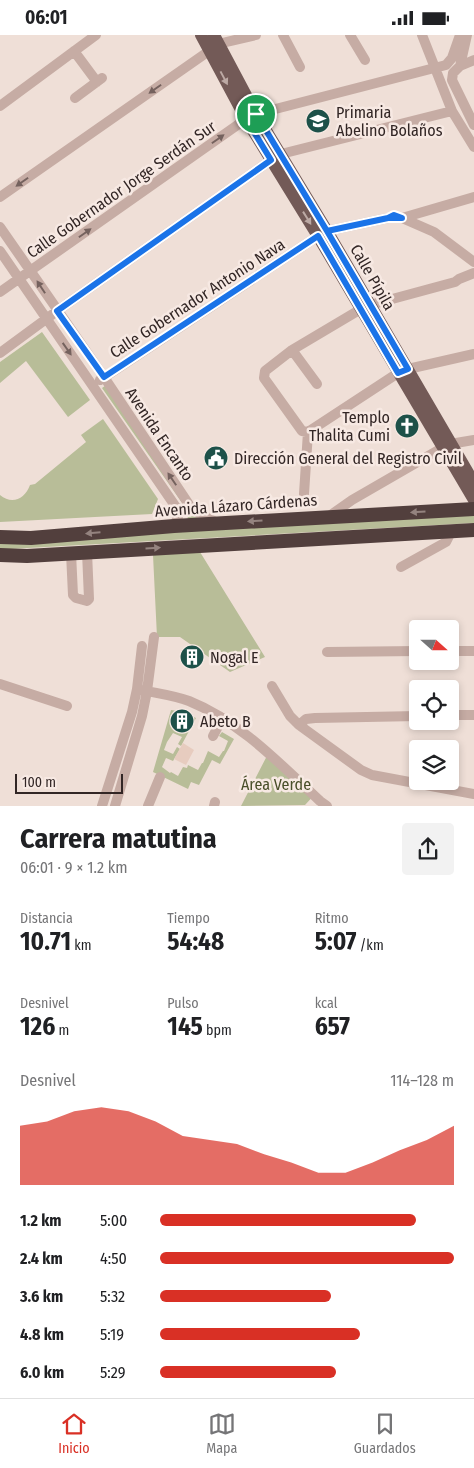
<!DOCTYPE html>
<html lang="es">
<head>
<meta charset="utf-8">
<style>
	body { margin:0; font-family:"Fira Sans Condensed",sans-serif; background:#f2f2f2; color:#202124; height:100vh; display:flex; flex-direction:column; font-size:19px; white-space:nowrap }
	* { box-sizing:border-box; margin:0 }
	p { font-size:16px; color:#757577 }
	.icon { flex:none; width:28px; height:28px; fill:none; stroke:currentColor; stroke-width:2; stroke-linecap:round; stroke-linejoin:round }
	.map { position:relative; height:771px; overflow:hidden }
	.drawer { display:flex; flex-direction:column; background:#fff; flex:1 }
	.drawer>* { flex:none }
	.needle { width:32px; rotate:111deg }
	.tools { position:absolute; left:409px; top:585px; display:grid; gap:10px }
	.tools a { display:grid; place-items:center; width:50px; height:50px; border-radius:5px; background:#fff; box-shadow:0 2px 8px #0003; font-size:25px }
	.scale { position:absolute; left:15px; bottom:12px; width:108px; box-sizing:border-box; padding-left:5px; border:2px solid #322625; border-top:0; font-size:14px; line-height:18px; white-space:nowrap; color:#322625; -webkit-text-stroke:4px #f7e9e3; paint-order:stroke }
	.pin { position:absolute; display:grid; place-items:center; width:42px; height:42px; color:#fff; margin:-21px; border:2px solid #fff; border-radius:50%; box-shadow:0 1px 5px #0007 }
	.round { display:grid; place-items:center; flex:none; width:52px; height:52px; border-radius:5px; background:#f2f2f2 }
	.headline { display:flex; align-items:center; justify-content:space-between; height:85px; padding:0 20px }
	h1 { font-size:28px; font-weight:700; line-height:38px }
	.metrics { display:grid; grid-template-columns:repeat(3,1fr); gap:8px; height:85px; padding:5px 20px }
	.metrics div { display:grid; align-content:center }
	.metrics b { font-size:25px; font-weight:700 }
	.metrics small { font-size:14px; font-weight:400 }
	.metrics p { font-size:14px }
	.chart { height:140px; padding:10px 20px }
	.chart p { display:flex; justify-content:space-between }
	.chart svg { width:100%; height:90px; margin-top:5px; fill:#d93025; opacity:.7 }
	ul { padding:0 20px; list-style:none; font-size:16px }
	li { display:grid; grid-template-columns:80px 60px 1fr; align-items:center; height:38px }
	li i { height:12px; border-radius:6px; background:#d93025 }
	.status { display:flex; justify-content:space-between; align-items:center; height:35px; padding:0 25px; background:#fff; direction:ltr }
	.status svg { height:14px; fill:currentColor }
	.tabs { display:flex; justify-content:space-around; align-items:center; height:70px; border-top:1px solid #e0e0e0; background:#fff; font-size:14px; color:#757577 }
	.tabs a { display:grid; justify-items:center; gap:2px }
	.tabs .active { color:#d93025 }
	.map>svg:first-child { display:block }
	.green { fill:#b8bd98; fill-rule:evenodd }
	.plaza { fill:#e7ccbf }
	.lines { fill:none; stroke-linecap:round; stroke-linejoin:round }
	.minor { stroke:#c6aca4; stroke-width:10 }
	.major { stroke:#735a57; stroke-width:12 }
	.highway { stroke:#523f3d; stroke-width:14 }
	.oneway { fill:#bca9a4 }
	.oneway2 { fill:#75625e }
	.oneway3 { fill:#94837f }
	.route-casing { stroke:#fff; stroke-width:10 }
	.route { stroke:#1a73e8; stroke-width:6 }
	.labels { text-anchor:middle; stroke-width:5; stroke-linejoin:round; paint-order:stroke }
	.poi-label { font-size:16px; fill:#322625; stroke:#f7e9e3; text-anchor:start }
	.street-label { font-size:16px; fill:#322625; stroke:#f7e9e3 }
	.park-label { font-size:16px; fill:#494f2a; stroke:#f7e9e3 }
</style>
</head>
<body>
<div class="status"><b>06:01</b><svg viewBox="0 0 49 12"><path d="M0 12V9h3v3zM5 12V6h3v6zM10 12V3h3v9zM15 12V0h3v12zM26 1h20v11H26zM47 4h2v5h-2z"/></svg></div>
<div class="map">
<svg width="474" height="771" viewBox="0 0 474 771">
	<rect width="100%" height="100%" fill="#efdfd7"/>
	<path class="green" d="M42 297 90 365 68 382 26 326 0 348V327Z
		M109 348 194 471 208 484 188 486 187 475 102 353Z
		M103 384 158 464 152 479 0 487V460C12 470 25 464 30 450L35 449 86 407 81 400Z
		M474 480V488L10 514H0V506Z
		M200 517 265 622 230 637 180 602H157L153 520Z
		M171 675 184 677 196 683 181 711 178 709 182 702 173 698 167 707 164 715 173 719 177 712 180 714 173 726 166 723 162 732 170 738 171 737 178 741 183 732 187 733 188 730 198 735 202 728H203L208 716 219 722 223 716H224L228 706 219 701 222 697 234 704 220 729 212 725 199 750 191 747 188 754 153 737ZM176 677 186 681V682L193 686 188 695 181 691 179 695 177 693 178 690 172 686Z
		M270 715 317 757 305 770 241 771Z"/>
	<path class="plaza" d="M183 708 194 715 186 730 174 724Z"/>
	<g class="lines">
		<path class="minor" d="M283 0 300 32
			M350 0 365 25
			M422 0 452 76 474 112
			M467 0 460 31 453 38 452 45 474 90
			M218 9 256 0
			M74 16 97 47
			M460 31 474 25
			M75 63 102 43
			M0 71 96 0
			M281 119 452 76
			M0 162 209 16
			M402 183 434 197 474 227
			M0 192 104 342 190 471 201 480 218 488
			M327 196 388 183H402L474 162
			M0 216 178 475V482L174 491
			M0 257 246 84 256 79 446 30 452 23 460 0
			M370 270 455 247 459 244 474 238
			M361 274 292 315 265 336 264 343 302 396 308 397 398 338 408 334 474 319
			M292 315 317 349
			M0 318 57 276 271 125
			M100 345 318 201
			M450 409 474 405
			M304 459 308 397
			M328 482 352 465 442 413
			M71 518 73 560 76 563 87 566 89 564 87 517
			M401 532 446 507 451 497
			M450 616H474
			M327 617 418 616
			M0 649 67 671
			M272 651 290 681 299 690 361 735 372 740 474 759
			M137 654C154 658 173 660 189 666 241 687 280 729 320 766L327 771
			M450 680H474
			M299 690 306 684 315 683 418 681
			M213 701 222 684
			M102 771 132 677 137 654 142 611
			M115 771 142 681 147 656 154 602
			M148 771 160 742
			M214 771 215 767"/>
		<path class="major" d="M201 0 246 84 318 201 474 465
			M214 0 256 79 327 196 474 448"/>
		<path class="highway" d="M0 502 31 503 174 491 474 474
			M0 520 27 521 474 495"/>
	</g>
	<defs><path id="oneway-solid" d="M-6-.8H1V-3.2L6.5 0L1 3.2V.8H-6Z" transform="scale(1.25)"/></defs>
	<g class="oneway">
		<use href="#oneway-solid" transform="translate(224 43) rotate(62)"/>
		<use href="#oneway-solid" transform="translate(307 183) rotate(58)"/>
	</g>
	<g class="oneway2">
		<use href="#oneway-solid" transform="translate(155 54) rotate(145)"/>
		<use href="#oneway-solid" transform="translate(218 104) rotate(-35)"/>
		<use href="#oneway-solid" transform="translate(22 147) rotate(145)"/>
		<use href="#oneway-solid" transform="translate(85 198) rotate(-35)"/>
		<use href="#oneway-solid" transform="translate(41 252) rotate(-123)"/>
		<use href="#oneway-solid" transform="translate(67 314) rotate(55)"/>
		<use href="#oneway-solid" transform="translate(172 444) rotate(-124)"/>
	</g>
	<g class="oneway3">
		<use href="#oneway-solid" transform="translate(418 477) rotate(177)"/>
		<use href="#oneway-solid" transform="translate(255 486) rotate(176)"/>
		<use href="#oneway-solid" transform="translate(93 498) rotate(175)"/>
		<use href="#oneway-solid" transform="translate(153 513) rotate(-3)"/>
	</g>
	<g class="lines">
		<defs>
			<path id="route" d="M256 79 246 84 271 125 57 276 104 342 318 201 398 338 408 334 327 196 388 183H402L394 180 388 183 327 196 256 79"/>
		</defs>
		<use href="#route" class="route-casing"/>
		<use href="#route" class="route"/>
	</g>
	<defs>
		<symbol id="school-disc" viewBox="-11 -11 22 22"><circle r="9.5" fill="#1d5149" stroke="#f7e9e3"/><path d="M0-5L7-2L0 1L-7-2ZM-4 1L0 2.5L4 1V4Q0 6-4 4Z" fill="#fff"/></symbol>
		<symbol id="church-disc" viewBox="-11 -11 22 22"><circle r="9.5" fill="#1d5149" stroke="#f7e9e3"/><path d="M-1.2-6h2.4v3.5h3.3v2.4h-3.3V6h-2.4V-.1h-3.3v-2.4h3.3Z" fill="#fff"/></symbol>
		<symbol id="civic-disc" viewBox="-11 -11 22 22"><circle r="9.5" fill="#1d5149" stroke="#f7e9e3"/><path d="M-.6-6.5H3V-4.5H.6V-3L4-1V1h2V6H-6V1h2V-1L-.6-3ZM-1.2 2.5V6h2.4V2.5Z" fill="#fff"/></symbol>
		<symbol id="building-disc" viewBox="-11 -11 22 22"><circle r="9.5" fill="#1d5149" stroke="#f7e9e3"/><path d="M-4-6H4V6H1V3H-1V6H-4ZM-2.5-4.3h1.7v1.8h-1.7ZM.8-4.3h1.7v1.8H.8ZM-2.5-1h1.7V.8h-1.7ZM.8-1h1.7V.8H.8Z" fill="#fff"/></symbol>
	</defs>
	<g fill-rule="evenodd">
		<use href="#school-disc" x="304" y="72" width="28" height="28"/>
		<use href="#church-disc" x="393" y="377" width="28" height="28"/>
		<use href="#civic-disc" x="202" y="409" width="28" height="28"/>
		<use href="#building-disc" x="178" y="608" width="28" height="28"/>
		<use href="#building-disc" x="168" y="672" width="28" height="28"/>
	</g>
	<g class="labels">
		<g class="poi-label">
			<text x="336" y="83">Primaria<tspan x="336" dy="18">Abelino Bolaños</tspan></text>
			<text x="390" y="388" text-anchor="end">Templo<tspan x="390" dy="18">Thalita Cumi</tspan></text>
			<text x="234" y="429">Dirección General del Registro Civil</text>
			<text x="210" y="628">Nogal E</text>
			<text x="200" y="692">Abeto B</text>
		</g>
		<g class="street-label">
			<text transform="translate(121 154) rotate(-35)" y="6">Calle Gobernador Jorge Serdán Sur</text>
			<text transform="translate(373 242) rotate(60)" y="6">Calle Pípila</text>
			<text transform="translate(197 263) rotate(-33)" y="6">Calle Gobernador Antonio Nava</text>
			<text transform="translate(160 399) rotate(56)" y="6">Avenida Encanto</text>
			<text transform="translate(236 470) rotate(-4)" y="6">Avenida Lázaro Cárdenas</text>
		</g>
		<g class="park-label">
			<text x="276" y="755">Área Verde</text>
		</g>
	</g>
</svg>
<div class="tools">
<a><svg class="needle" viewBox="-14 -14 28 28"><path d="M0-13l5 13h-10z" fill="#e53935"/><path d="M0 13l5-13h-10z" fill="#757577"/></svg></a>
<a><svg class="icon" aria-label="locate" viewBox="0 0 24 24"><circle cx="12" cy="12" r="6"/><path d="M12 2v4M12 18v4M2 12h4M18 12h4"/></svg></a>
<a><svg class="icon" aria-label="layers" viewBox="0 0 24 24"><path d="M12 4l9 5-9 5-9-5zM3 14l9 5 9-5"/></svg></a>
</div>
<div class="scale">100 m</div>
<div class="pin" style="left:256px;top:79px;background:#1e9e55"><svg class="icon" aria-label="arrive" viewBox="0 0 24 24"><path d="M6 21V4h12l-3 4 3 4H6"/></svg></div>
</div>
<section class="drawer">
<div class="headline"><div><h1>Carrera matutina</h1><p>06:01 · 9 × 1.2 km</p></div><a class="round"><svg class="icon" aria-label="share" viewBox="0 0 24 24"><path d="M12 15V3M7 8l5-5 5 5M5 13v7h14v-7"/></svg></a></div>
<div class="metrics">
<div><p>Distancia</p><b>10.71<small> km</small></b></div>
<div><p>Tiempo</p><b>54:48</b></div>
<div><p>Ritmo</p><b>5:07<small> /km</small></b></div>
</div>
<div class="metrics">
<div><p>Desnivel</p><b>126<small> m</small></b></div>
<div><p>Pulso</p><b>145<small> bpm</small></b></div>
<div><p>kcal</p><b>657</b></div>
</div>
<div class="chart"><p><span>Desnivel</span>114–128 m</p>
<svg viewBox="0 0 160 44" preserveAspectRatio="none"><path d="M0 44V15L10 13L20 8L30 6L40 8L50 13L60 20L70 22L80 24L90 29L100 33L110 38L120 38L130 33L140 27L150 22L160 15V44z"/></svg>
</div>
<ul>
<li><b>1.2 km</b>5:00<i style="width:87%"></i></li>
<li><b>2.4 km</b>4:50<i style="width:100%"></i></li>
<li><b>3.6 km</b>5:32<i style="width:58%"></i></li>
<li><b>4.8 km</b>5:19<i style="width:68%"></i></li>
<li><b>6.0 km</b>5:29<i style="width:60%"></i></li>
</ul>
</section>
<nav class="tabs">
<a class="active"><svg class="icon" aria-label="home" viewBox="0 0 24 24"><path d="M3 11l9-7 9 7M6 9v11h12V9"/></svg>Inicio</a>
<a><svg class="icon" aria-label="map" viewBox="0 0 24 24"><path d="M3 6l6-2 6 2 6-2v14l-6 2-6-2-6 2zM9 4v14M15 6v14"/></svg>Mapa</a>
<a><svg class="icon" aria-label="saved" viewBox="0 0 24 24"><path d="M7 4h10v16l-5-4-5 4z"/></svg>Guardados</a>
</nav>
</body>
</html>
